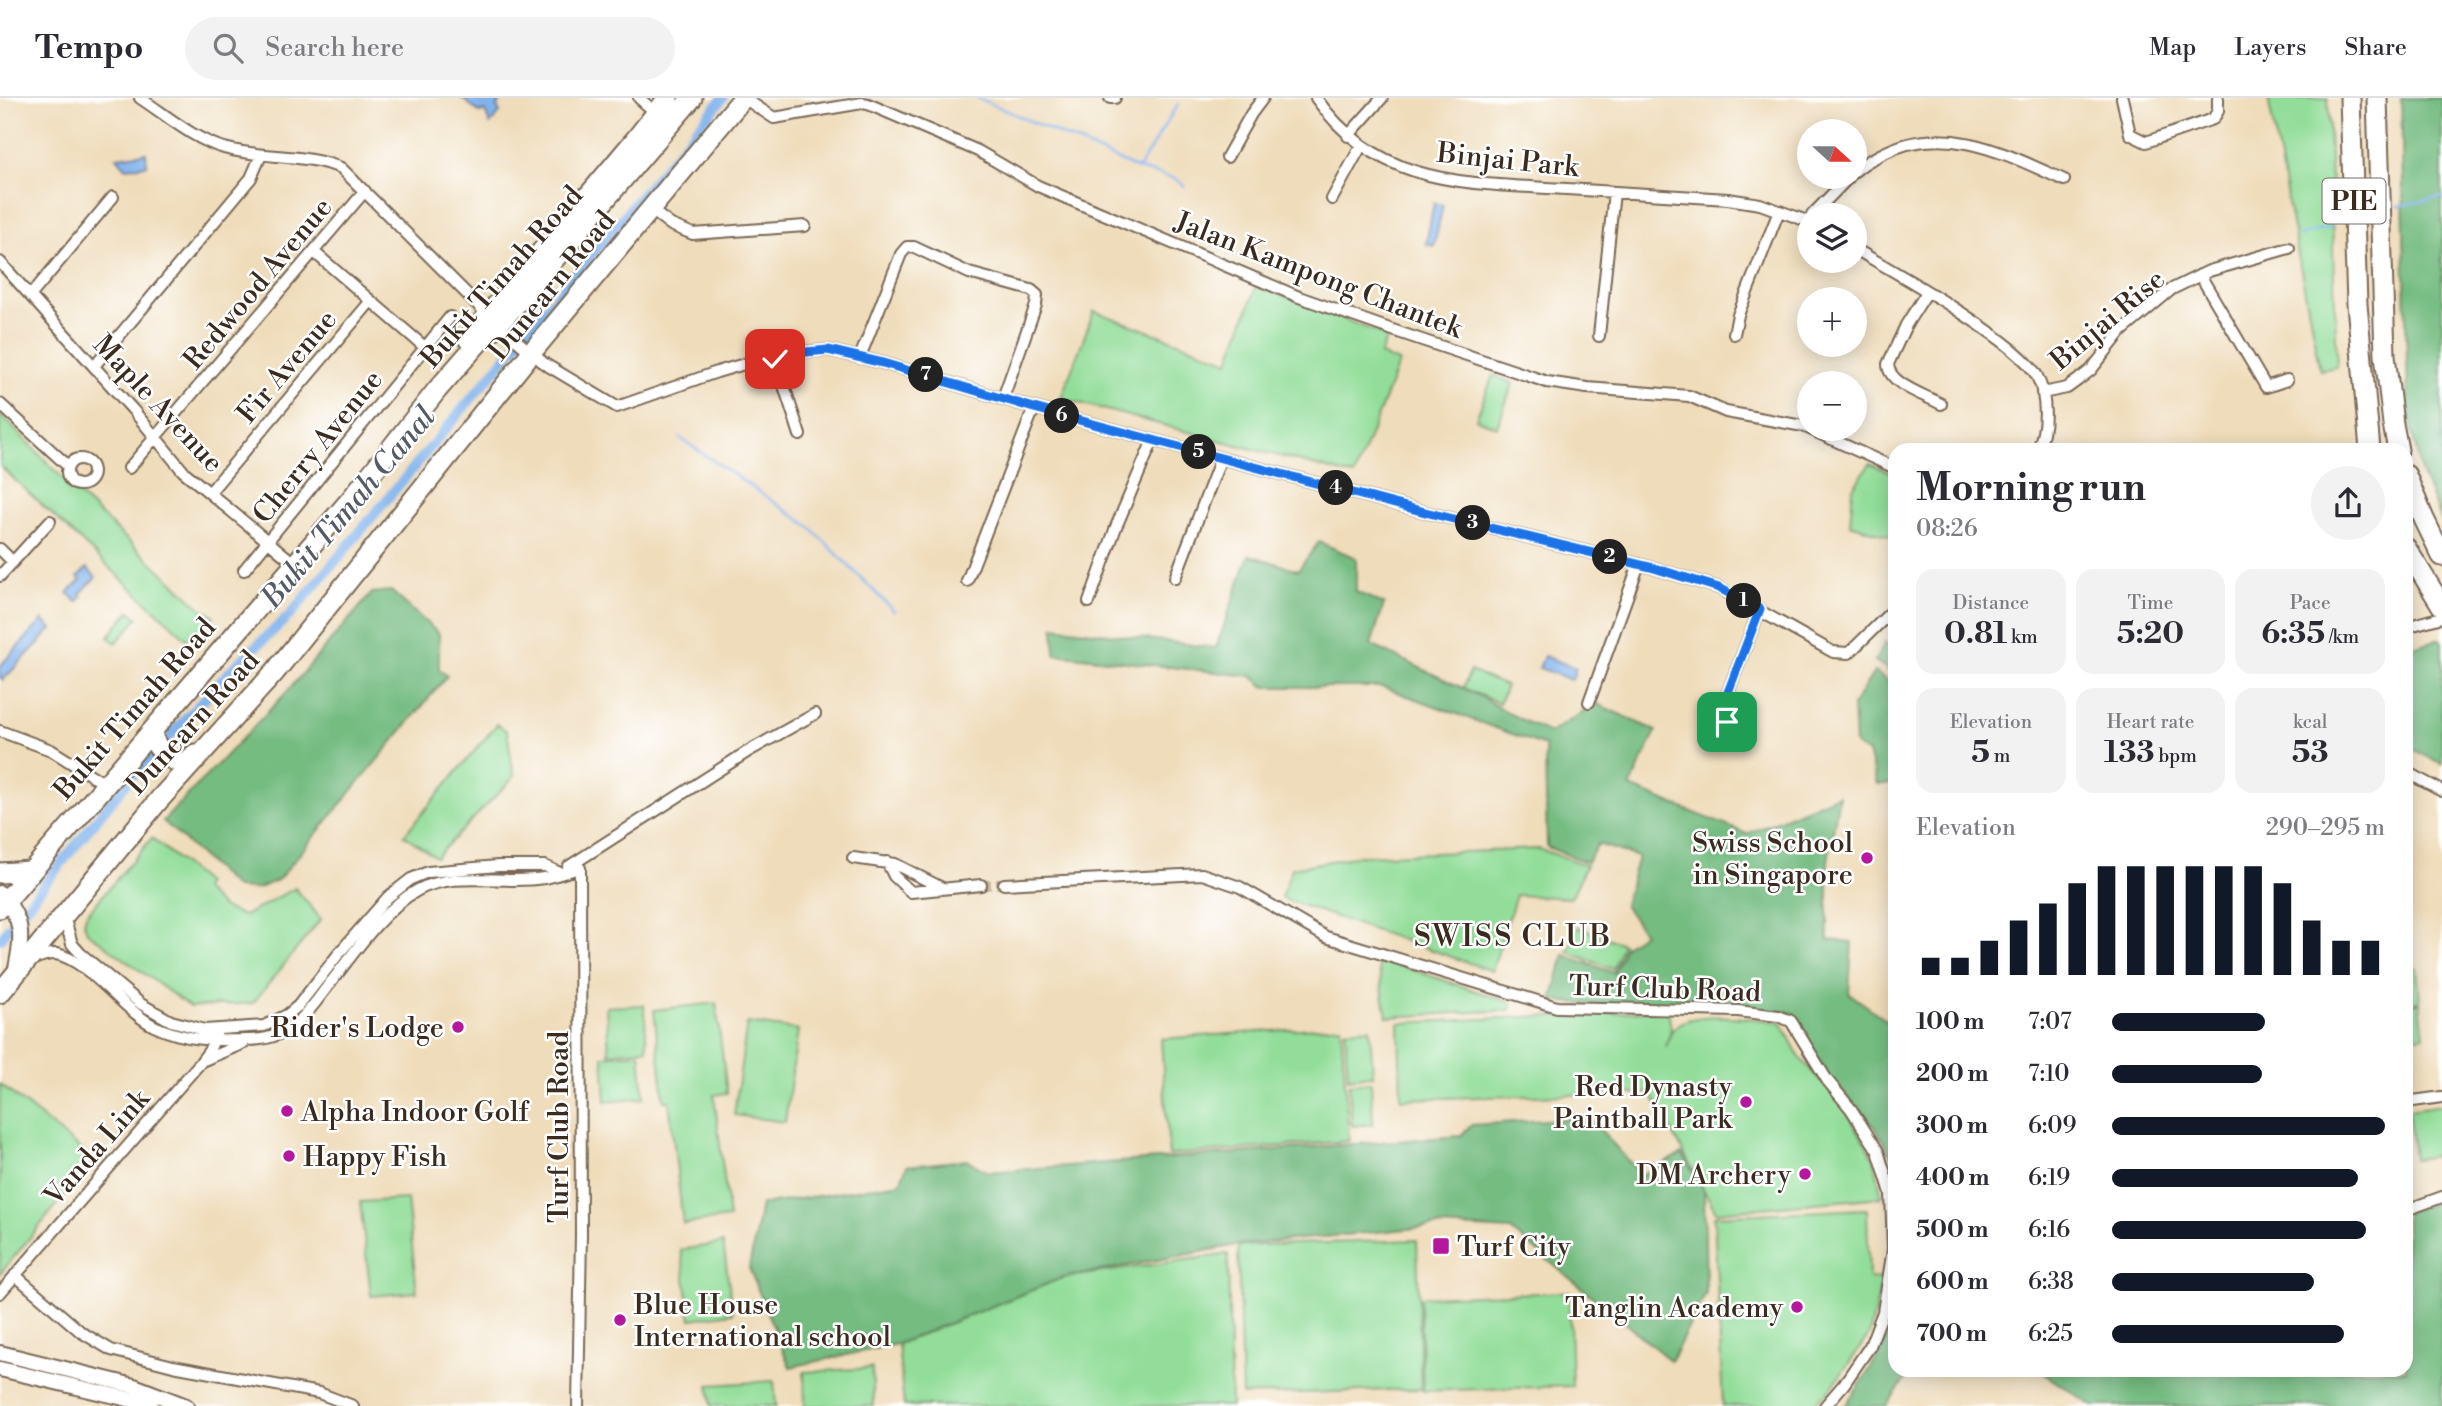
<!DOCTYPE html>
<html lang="en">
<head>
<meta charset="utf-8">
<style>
	body { margin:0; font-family:"Libre Bodoni",serif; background:#f2f2f3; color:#2b2b33; height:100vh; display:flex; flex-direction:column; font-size:26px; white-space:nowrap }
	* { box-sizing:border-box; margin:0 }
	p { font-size:23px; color:#7c7c81 }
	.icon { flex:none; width:38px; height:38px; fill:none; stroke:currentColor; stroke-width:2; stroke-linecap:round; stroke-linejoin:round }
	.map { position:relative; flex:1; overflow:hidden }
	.side { position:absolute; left:1888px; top:345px; width:525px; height:934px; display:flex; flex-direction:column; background:#fff; border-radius:21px; box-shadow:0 4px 18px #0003 }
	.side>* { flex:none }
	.needle { width:46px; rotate:111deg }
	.tools { position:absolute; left:1797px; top:21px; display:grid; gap:14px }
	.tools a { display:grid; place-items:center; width:70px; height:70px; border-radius:50%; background:#fff; box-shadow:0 4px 18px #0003; font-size:35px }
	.pin { position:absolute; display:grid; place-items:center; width:60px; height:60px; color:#fff; margin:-30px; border-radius:14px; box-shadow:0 4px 10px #0006 }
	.km { position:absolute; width:35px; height:35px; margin:-18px; border-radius:50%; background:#222; color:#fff; font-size:19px; line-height:35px; text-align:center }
	.round { display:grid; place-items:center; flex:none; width:74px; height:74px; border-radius:37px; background:#f2f2f3 }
	.summary { display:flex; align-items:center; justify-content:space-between; height:119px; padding:0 28px }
	h1 { font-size:38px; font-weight:700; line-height:52px }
	.figures { display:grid; grid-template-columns:repeat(3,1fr); gap:10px; height:119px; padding:7px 28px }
	.figures div { display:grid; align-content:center; border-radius:18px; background:#f2f2f3; text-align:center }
	.figures b { font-size:30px; font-weight:700 }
	.figures small { font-size:19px; font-weight:400 }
	.figures p { font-size:19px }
	.chart { height:196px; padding:14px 28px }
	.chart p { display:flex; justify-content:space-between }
	.chart svg { width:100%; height:126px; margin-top:7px; stroke:#111827; stroke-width:6 }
	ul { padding:0 28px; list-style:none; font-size:23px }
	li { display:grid; grid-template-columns:112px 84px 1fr; align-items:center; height:52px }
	li i { height:18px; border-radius:9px; background:#111827 }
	header { display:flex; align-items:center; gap:42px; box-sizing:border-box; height:98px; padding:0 35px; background:#fff; border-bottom:2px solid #e1e1e2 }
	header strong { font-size:33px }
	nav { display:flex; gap:38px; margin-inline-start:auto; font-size:24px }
	.search { width:490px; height:63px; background:#f2f2f3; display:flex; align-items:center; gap:18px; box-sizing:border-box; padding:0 24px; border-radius:38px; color:#7c7c81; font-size:26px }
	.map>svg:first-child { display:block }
	.green { fill:#92dd99; stroke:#66845c; stroke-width:2 }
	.forest { fill:#75bc81; stroke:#587350; stroke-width:2 }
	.water { fill:#81b3ed; stroke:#5e6e86; stroke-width:2 }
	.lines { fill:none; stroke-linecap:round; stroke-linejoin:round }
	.stream { stroke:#81b3ed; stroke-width:2.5 }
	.canal { stroke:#81b3ed; stroke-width:10 }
	.street-tunnel { stroke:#cbb89b; stroke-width:10; stroke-dasharray:10 5; stroke-linecap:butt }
	.street-casing { stroke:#7a6855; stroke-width:14 }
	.secondary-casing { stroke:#7a6855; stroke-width:18 }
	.highway-casing { stroke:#7a6855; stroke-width:23 }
	.street { stroke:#fff; stroke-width:10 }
	.secondary { stroke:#fff; stroke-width:14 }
	.highway { stroke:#fff; stroke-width:19 }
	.route-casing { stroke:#fff; stroke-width:14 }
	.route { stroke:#1a73e8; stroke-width:9 }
	.poi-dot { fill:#b5179e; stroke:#fff; stroke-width:2.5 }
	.labels { text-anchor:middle; stroke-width:5; stroke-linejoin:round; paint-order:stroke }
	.shield { fill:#fff; stroke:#766a62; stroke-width:2 }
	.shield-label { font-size:26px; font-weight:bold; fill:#3b2a1e }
	.street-label { font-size:28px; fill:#3b2a1e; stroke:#fff }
	.poi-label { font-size:28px; fill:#3b2a1e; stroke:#fff; text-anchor:end }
	.water-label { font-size:30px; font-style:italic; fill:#545a66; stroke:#fff }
	.neighbourhood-label { font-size:30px; letter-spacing:2px; fill:#3b2a1e; stroke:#fff }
</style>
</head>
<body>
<header>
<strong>Tempo</strong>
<div class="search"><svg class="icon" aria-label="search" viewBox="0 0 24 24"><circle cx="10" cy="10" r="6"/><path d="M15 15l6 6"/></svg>Search here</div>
<nav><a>Map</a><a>Layers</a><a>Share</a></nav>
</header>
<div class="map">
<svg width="2442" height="1308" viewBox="0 0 2442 1308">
	<rect width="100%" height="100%" fill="#fff"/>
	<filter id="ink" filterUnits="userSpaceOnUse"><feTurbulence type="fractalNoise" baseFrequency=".0143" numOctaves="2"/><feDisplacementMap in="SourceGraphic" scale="14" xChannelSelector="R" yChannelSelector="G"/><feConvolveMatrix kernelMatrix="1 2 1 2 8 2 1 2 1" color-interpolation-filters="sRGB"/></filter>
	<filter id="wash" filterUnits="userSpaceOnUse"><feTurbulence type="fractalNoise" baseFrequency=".00686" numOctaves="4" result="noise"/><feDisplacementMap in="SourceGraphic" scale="28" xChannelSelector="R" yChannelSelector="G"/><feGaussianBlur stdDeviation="1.57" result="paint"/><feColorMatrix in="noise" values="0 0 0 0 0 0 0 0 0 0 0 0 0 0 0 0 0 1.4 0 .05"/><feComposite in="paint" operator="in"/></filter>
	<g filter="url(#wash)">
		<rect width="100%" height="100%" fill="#efdcba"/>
		<path class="green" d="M2268 0H2328L2337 269 2320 272Z
			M1257 187 1387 238 1380 257 1399 264 1354 378 1061 300 1094 213 1229 263Z
			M1493 277 1513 285 1497 329 1476 321Z
			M0 316 80 398 202 511 214 518 191 545 0 368Z
			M1870 366 1895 376V440L1850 426 1853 390Z
			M130 513 138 520 116 545 108 539Z
			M1470 573 1506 588 1499 605 1463 590Z
			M497 626 507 633 514 679 436 759 404 737Z
			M152 740 206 785 203 791 223 810 244 818 295 790 321 821 253 905 190 909 87 834 84 825 86 817Z
			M1539 751 1586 767 1571 800 1516 797 1492 873 1281 800 1292 770 1358 758Z
			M1578 829 1623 846 1613 871 1568 854Z
			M1377 860 1512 905 1510 912 1387 919Z
			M2417 870 2420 903 2406 904V871Z
			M716 905 727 995 714 997 729 1120 683 1126 669 1003H664L654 912Z
			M2420 905 2424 938 2407 940 2406 907Z
			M644 907 647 951 609 955 606 909Z
			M1668 912 1671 931 1666 949C1668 945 1669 938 1671 934 1687 908 1755 922 1781 924L1800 960 1844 1009 1874 1060 1882 1099 1716 1114 1651 995 1401 1001 1399 925Z
			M747 925 798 932 785 1024 734 1017Z
			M1341 928 1349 1043 1169 1057 1161 941Z
			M1370 930 1373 977 1348 980 1345 932Z
			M640 955 644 1000 606 1004 603 958Z
			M1371 984 1373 1026 1352 1028 1349 986Z
			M0 986 94 1062 0 1176Z
			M2442 1007V1057L2414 1061 2408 1012Z
			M407 1101 417 1194 371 1198 360 1104Z
			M1867 1111 1869 1180 1883 1181 1869 1237 1829 1293 1810 1308H1723L1714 1118Z
			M1417 1142 1421 1291 1242 1297 1238 1148Z
			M723 1145 733 1215 691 1221 681 1152Z
			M1228 1156 1231 1308H904L898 1246 1062 1180Z
			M1569 1194 1572 1288 1423 1293 1420 1199Z
			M872 1270 874 1308H805L804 1274Z
			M774 1283 776 1308H711L709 1287Z"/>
		<path class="forest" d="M2401 0H2442V423L2421 375 2408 313Z
			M1319 444 1356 460V494L1384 506 1371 547 1482 599 1508 615 1549 635 1597 606 1656 633 1630 689 1747 736 1839 697 1828 763V842L1852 844 1849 895 1895 929V1064L1876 1030 1826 976 1793 915 1717 908 1638 910 1552 903 1564 857 1614 875 1625 848 1644 835 1624 807 1638 759 1598 746 1587 764 1547 749 1545 648 1383 589H1265L1251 578 1055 556 1054 529 1216 550 1249 457 1298 472Z
			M391 493 439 536V571L447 578 278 782 256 791 236 790 163 723 285 596 372 495Z
			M2440 541 2442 544V666L2406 648V551Z
			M1885 545 1895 552V576L1875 563Z
			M1874 574 1895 587V686H1877L1868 655 1855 647 1853 607Z
			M1589 1019 1641 1077 1682 1056 1704 1093 1706 1195 1671 1263 1511 1132 1439 1128 1237 1147 1062 1180 897 1246 790 1269 749 1170 761 1107 900 1085 907 1068 967 1062 988 1074 1461 1038 1471 1027Z
			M2442 1102V1308H2093L2038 1272H2406V1114Z
			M1895 1220V1272H1919L1907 1279 1886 1308H1845C1865 1281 1884 1252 1895 1220Z"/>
		<path class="water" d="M462 0H498L500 4 497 9 500 15 490 26 485 13 480 15Z
			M146 55 147 67 126 70 117 59Z
			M1434 105 1443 107 1434 148 1426 146Z
			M87 470 96 479 80 496 82 499 77 504 68 495 81 482 78 479Z
			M43 522 52 531 3 582 0 579V568Z
			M1544 558 1576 570 1572 582 1539 570Z"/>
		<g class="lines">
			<path class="stream" d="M978 0 1138 71 1176 81 1184 88
				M1138 71 1178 6
				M2398 108 2442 99
				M2299 138 2331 129
				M680 340 809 428 894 513"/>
			<path class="canal" d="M0 841 127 684 232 571 291 516 723 0"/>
		</g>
	</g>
	<g filter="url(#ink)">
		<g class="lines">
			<path class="street-tunnel" d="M981 787 1004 786"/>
			<defs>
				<path id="street" d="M140 0C166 17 193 41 224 50 262 61 305 55 341 70L488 217
					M639 0 656 15
					M744 0 774 20 862 5 868 6 978 53 1038 88 1299 199 1404 236 1547 284 1587 290 1689 298 1726 314 1803 328 1895 370
					M1110 0H1115
					M1316 0C1379 90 1469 85 1567 91 1620 94 1674 98 1728 101L1760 106 1810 124
					M2122 0 2130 36 2146 44 2213 21 2218 13V0
					M1348 38 1382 0
					M1227 59 1251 16 1263 0
					M1855 73C1863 65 1872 61 1882 56 1945 23 2006 56 2064 82
					M1332 101 1361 48
					M650 111 671 127 693 136 805 128
					M1812 117 1849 79
					M1855 151C1893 173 2019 243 2037 278 2047 299 2048 331 2037 352
					M314 154 427 251
					M0 164 133 312 183 373 295 466
					M2200 177 2266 289 2287 282
					M1927 194 1906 227 1888 266C1888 286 1925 297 1941 306
					M31 197 113 99
					M498 227 545 266 617 309 717 274 779 256 828 252 883 265 1034 310 1153 342 1425 414 1654 470 1719 490 1833 554 1849 555 1895 510
					M1734 236 1738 217 1779 113
					M1599 238 1614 94
					M774 257 800 337
					M860 259 901 156 907 149H914L969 175 1031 192 1037 197 1036 207 1003 300
					M94 268 251 80 261 57
					M2042 295 2067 290 2078 282 2091 272 2122 233 2172 191 2209 173 2289 150
					M0 306 68 368
					M2040 346 2056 352
					M67 374a13 13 0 1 1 26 0a13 13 0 1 1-26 0Z
					M129 370 365 93
					M210 394 370 204
					M0 451 13 464
					M244 472 450 219
					M0 478 50 423
					M1175 480 1221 360
					M967 483 1034 310
					M1089 504 1116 429 1153 342
					M2406 529 2442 519
					M1589 604 1639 466
					M1703 626a12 12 0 1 1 24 0a12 12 0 1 1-24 0Z
					M1720 615 1760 511
					M0 633 51 652 105 686
					M2406 674 2442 693
					M853 760 895 766 942 790
					M887 764 894 778 911 794 981 787
					M568 769 747 654 815 616
					M1004 786 1202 776 1240 789 1326 839 1557 909 1738 913 1778 918 1791 923 1827 982 1851 1011 1878 1053 1891 1095 1893 1151 1883 1214 1870 1248 1844 1286 1825 1308
					M64 818 72 846 80 855 141 906 171 923 205 932 264 928 287 917 298 908 340 854 388 799 411 781 428 774 498 768H545L560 775
					M31 862C39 859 47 855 56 856 87 861 124 913 154 928 183 942 215 943 247 942 263 942 280 938 293 928 305 919 315 905 324 893 350 861 382 811 418 792 456 772 504 787 544 780 556 778 568 773 580 770L581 1136 578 1308
					M204 962 244 945
					M2406 1004 2442 999
					M2406 1112 2442 1099
					M15 1177 81 1234 111 1252 173 1268 319 1295 353 1308
					M0 1195 200 965 209 953 216 937"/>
				<path id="secondary" d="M0 795C26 824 22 839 15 876
					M0 1255 134 1288 186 1308
					M0 1271 128 1301 151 1308"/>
				<path id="highway" d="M2350 0 2357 206 2370 352
					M2377 0 2385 257 2393 326 2398 352
					M468 241 635 42 668 0
					M2406 377 2424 421 2442 458
					M2406 450 2442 508
					M155 630 152 637C157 652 169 663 185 666L195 656
					M0 775 30 773
					M0 810 352 400 437 292 478 245 498 227 692 0
					M0 895 159 702 274 575 531 255 743 0"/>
			</defs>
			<use href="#street" class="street-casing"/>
			<use href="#secondary" class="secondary-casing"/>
			<use href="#highway" class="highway-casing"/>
			<use href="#street" class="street"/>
			<use href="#secondary" class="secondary"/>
			<use href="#highway" class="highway"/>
		</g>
	</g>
	<g class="lines" filter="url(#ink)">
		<defs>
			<path id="route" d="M775 261 774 257 828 252 883 265 1034 310 1153 342 1425 414 1654 470 1719 490 1760 511 1720 615 1727 624"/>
		</defs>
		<use href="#route" class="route-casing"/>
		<use href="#route" class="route"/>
	</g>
	<g class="poi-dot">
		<circle cx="1867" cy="760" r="7"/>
		<circle cx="458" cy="929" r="7"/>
		<circle cx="1746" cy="1004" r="7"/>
		<circle cx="287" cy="1013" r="7"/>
		<circle cx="289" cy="1058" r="7"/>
		<circle cx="1805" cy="1076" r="7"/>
		<rect x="1432" y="1139" width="18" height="18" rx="3.5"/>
		<circle cx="1797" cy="1209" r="7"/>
		<circle cx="620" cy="1222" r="7"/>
	</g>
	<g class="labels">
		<rect class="shield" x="2322.5" y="80.5" width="63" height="45" rx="5"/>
		<g class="shield-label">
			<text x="2354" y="112">PIE</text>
		</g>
		<g class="street-label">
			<text transform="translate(1508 61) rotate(6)" y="10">Binjai Park</text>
			<text transform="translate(1319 176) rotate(21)" y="10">Jalan Kampong Chantek</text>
			<text transform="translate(501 178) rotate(-49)" y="10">Bukit Timah Road</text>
			<text transform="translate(257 185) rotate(-50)" y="10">Redwood Avenue</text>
			<text transform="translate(551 187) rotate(-51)" y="10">Dunearn Road</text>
			<text transform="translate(2107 221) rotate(-40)" y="10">Binjai Rise</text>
			<text transform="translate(286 268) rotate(-50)" y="10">Fir Avenue</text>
			<text transform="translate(159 305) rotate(47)" y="10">Maple Avenue</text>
			<text transform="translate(317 348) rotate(-51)" y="10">Cherry Avenue</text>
			<text transform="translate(134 610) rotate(-49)" y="10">Bukit Timah Road</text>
			<text transform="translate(192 624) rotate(-48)" y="10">Dunearn Road</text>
			<text transform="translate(1665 890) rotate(2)" y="10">Turf Club Road</text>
			<text transform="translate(558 1029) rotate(-90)" y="10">Turf Club Road</text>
			<text transform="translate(96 1049) rotate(-49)" y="10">Vanda Link</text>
		</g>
		<g class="poi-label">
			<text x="1853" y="754">Swiss School<tspan x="1853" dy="32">in Singapore</tspan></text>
			<text x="444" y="939">Rider's Lodge</text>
			<text x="1732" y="998">Red Dynasty<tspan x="1732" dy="32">Paintball Park</tspan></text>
			<text x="301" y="1023" text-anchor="start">Alpha Indoor Golf</text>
			<text x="303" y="1068" text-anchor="start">Happy Fish</text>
			<text x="1791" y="1086">DM Archery</text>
			<text x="1457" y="1158" text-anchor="start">Turf City</text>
			<text x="634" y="1216" text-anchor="start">Blue House<tspan x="634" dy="32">International school</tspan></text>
			<text x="1783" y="1219">Tanglin Academy</text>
		</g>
		<g class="water-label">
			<text transform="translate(348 409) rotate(-50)" y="10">Bukit Timah Canal</text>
		</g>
		<g class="neighbourhood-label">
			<text x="1513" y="848">SWISS CLUB</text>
		</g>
	</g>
</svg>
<div class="tools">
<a><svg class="needle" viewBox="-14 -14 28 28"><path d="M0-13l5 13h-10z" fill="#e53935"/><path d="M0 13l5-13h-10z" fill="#7c7c81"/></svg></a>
<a><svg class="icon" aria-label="layers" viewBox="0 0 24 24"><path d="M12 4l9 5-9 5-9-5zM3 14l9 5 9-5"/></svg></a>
<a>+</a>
<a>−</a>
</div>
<div class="pin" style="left:1727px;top:624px;background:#1e9e55"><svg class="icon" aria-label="arrive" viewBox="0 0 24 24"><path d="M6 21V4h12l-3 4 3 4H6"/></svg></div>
<div class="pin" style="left:775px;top:261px;background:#d93025"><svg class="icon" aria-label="check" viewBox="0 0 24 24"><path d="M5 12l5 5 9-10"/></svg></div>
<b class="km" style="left:1744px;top:503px">1</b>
<b class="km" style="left:1610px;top:459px">2</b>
<b class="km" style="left:1473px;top:425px">3</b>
<b class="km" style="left:1336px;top:390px">4</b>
<b class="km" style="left:1199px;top:354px">5</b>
<b class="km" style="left:1062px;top:318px">6</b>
<b class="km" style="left:926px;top:277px">7</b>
<section class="side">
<div class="summary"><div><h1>Morning run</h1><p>08:26</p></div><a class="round"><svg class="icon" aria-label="share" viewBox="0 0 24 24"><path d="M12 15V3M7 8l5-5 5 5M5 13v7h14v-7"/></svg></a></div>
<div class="figures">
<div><p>Distance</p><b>0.81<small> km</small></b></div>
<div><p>Time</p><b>5:20</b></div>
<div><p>Pace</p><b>6:35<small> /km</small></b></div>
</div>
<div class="figures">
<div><p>Elevation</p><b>5<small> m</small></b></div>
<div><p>Heart rate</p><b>133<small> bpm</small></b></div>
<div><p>kcal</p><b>53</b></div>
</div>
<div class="chart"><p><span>Elevation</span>290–295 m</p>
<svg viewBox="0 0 160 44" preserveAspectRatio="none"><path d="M5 44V38M15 44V38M25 44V32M35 44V25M45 44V19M55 44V12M65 44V6M75 44V6M85 44V6M95 44V6M105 44V6M115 44V6M125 44V12M135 44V25M145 44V32M155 44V32"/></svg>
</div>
<ul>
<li><b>100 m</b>7:07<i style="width:56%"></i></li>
<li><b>200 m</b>7:10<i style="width:55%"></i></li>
<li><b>300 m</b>6:09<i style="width:100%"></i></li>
<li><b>400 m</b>6:19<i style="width:90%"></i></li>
<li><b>500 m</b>6:16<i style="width:93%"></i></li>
<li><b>600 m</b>6:38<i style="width:74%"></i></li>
<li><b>700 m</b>6:25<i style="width:85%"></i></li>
</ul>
</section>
</div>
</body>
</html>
